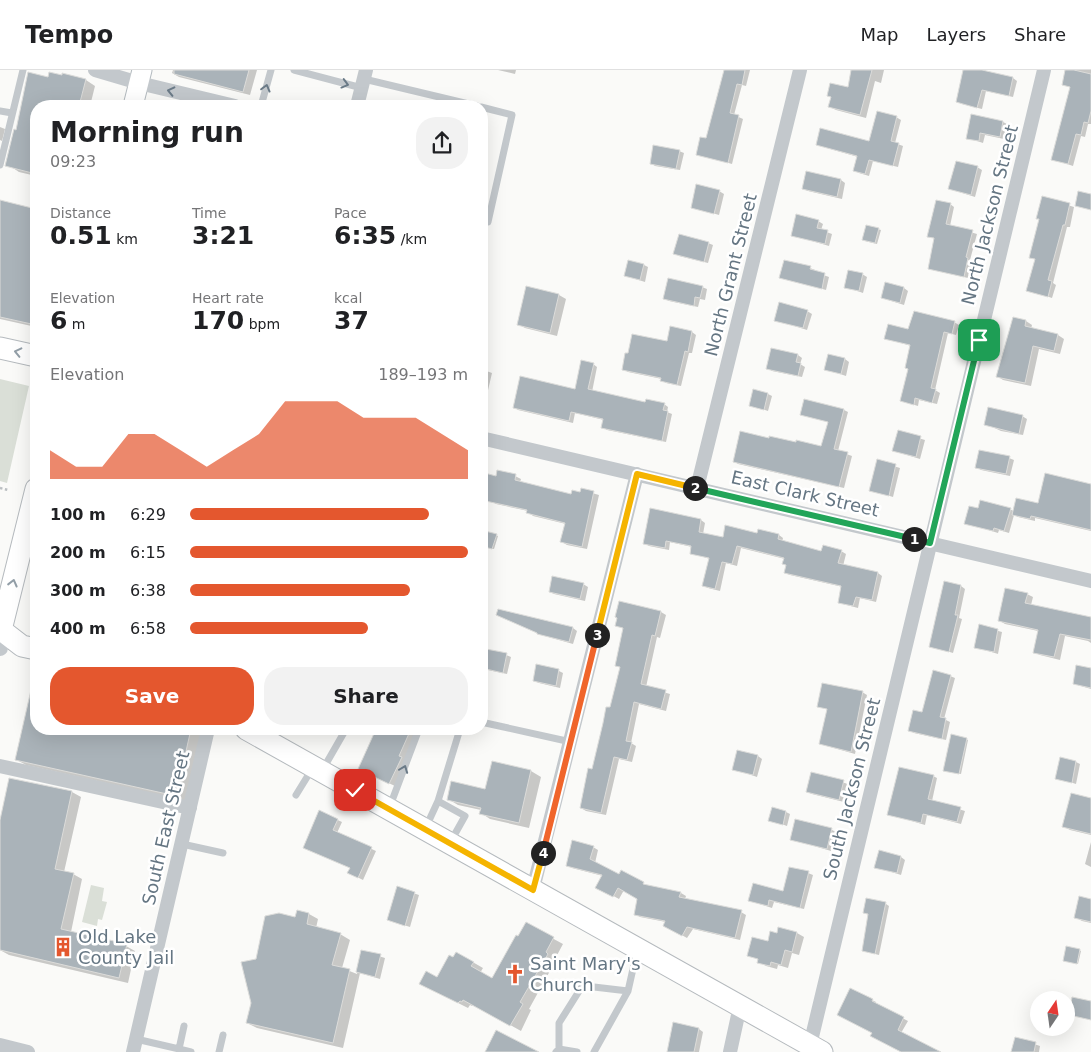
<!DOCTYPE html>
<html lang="en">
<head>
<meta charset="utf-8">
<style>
	body { margin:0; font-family:"DejaVu Sans",sans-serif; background:#f2f2f2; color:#202124; height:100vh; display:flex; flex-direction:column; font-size:19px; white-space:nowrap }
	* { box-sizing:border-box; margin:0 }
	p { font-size:16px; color:#757577 }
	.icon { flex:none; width:28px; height:28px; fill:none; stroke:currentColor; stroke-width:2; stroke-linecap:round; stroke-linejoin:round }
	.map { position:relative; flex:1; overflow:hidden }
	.details { position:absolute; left:30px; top:30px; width:458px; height:635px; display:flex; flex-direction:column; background:#fff; border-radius:20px; box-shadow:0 5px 20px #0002 }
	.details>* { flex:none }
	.needle { width:32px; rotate:13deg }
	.buttons { position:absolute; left:1030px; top:921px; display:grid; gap:10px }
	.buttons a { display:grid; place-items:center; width:45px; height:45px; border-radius:50%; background:#fff; box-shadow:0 5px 20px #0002; font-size:25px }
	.pin { position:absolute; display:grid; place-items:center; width:42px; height:42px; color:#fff; margin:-21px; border-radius:10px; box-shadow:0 2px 8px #0006 }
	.km { position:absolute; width:25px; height:25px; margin:-12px; border-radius:50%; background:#222; color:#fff; font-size:14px; line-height:25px; text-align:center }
	.round { display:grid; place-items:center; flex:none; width:52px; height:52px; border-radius:20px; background:#f2f2f2 }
	.overview { display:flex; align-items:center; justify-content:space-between; height:85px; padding:0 20px }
	h1 { font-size:28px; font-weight:800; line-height:38px }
	.figures { display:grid; grid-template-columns:repeat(3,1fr); gap:8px; height:85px; padding:5px 20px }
	.figures div { display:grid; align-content:center }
	.figures b { font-size:25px; font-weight:800 }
	.figures small { font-size:14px; font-weight:400 }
	.figures p { font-size:14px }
	.chart { height:140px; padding:10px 20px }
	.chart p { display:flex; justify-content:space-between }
	.chart svg { width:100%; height:90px; margin-top:5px; fill:#e4572e; opacity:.7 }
	.primary-button { display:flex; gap:10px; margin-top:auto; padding:10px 20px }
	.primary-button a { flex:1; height:58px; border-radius:20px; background:#e4572e; color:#fff; font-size:20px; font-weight:800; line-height:58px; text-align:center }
	.primary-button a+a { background:#f2f2f2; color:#202124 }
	ul { padding:0 20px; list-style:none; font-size:16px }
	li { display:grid; grid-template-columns:80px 60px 1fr; align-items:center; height:38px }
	li i { height:12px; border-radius:6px; background:#e4572e }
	header { display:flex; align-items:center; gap:30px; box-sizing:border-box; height:70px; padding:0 25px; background:#fff; border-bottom:1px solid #e0e0e0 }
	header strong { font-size:24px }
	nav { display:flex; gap:28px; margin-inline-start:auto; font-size:18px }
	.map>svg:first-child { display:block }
	.green { fill:#dadfd7 }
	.shadow { fill:#0003 }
	.building { fill:#aab3b9; stroke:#dcdcda }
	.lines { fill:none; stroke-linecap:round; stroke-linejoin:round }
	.secondary-casing { stroke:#b3babf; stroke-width:21 }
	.primary-casing { stroke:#b5babe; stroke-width:23 }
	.path { stroke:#bbbfc2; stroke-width:2.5; stroke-dasharray:2.5 2.5; stroke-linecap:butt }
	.service { stroke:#c3c8cc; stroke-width:7 }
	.minor { stroke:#c3c8cc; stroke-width:14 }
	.tertiary { stroke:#c3c8cc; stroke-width:16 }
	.secondary { stroke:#fff; stroke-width:19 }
	.primary { stroke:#fff; stroke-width:21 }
	.oneway { stroke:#6a7a87 }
	.oneway2 { stroke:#939fa8 }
	.split-1-casing { stroke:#fff; stroke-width:10 }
	.split-2-casing { stroke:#fff; stroke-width:10 }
	.split-3-casing { stroke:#fff; stroke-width:10 }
	.split-4-casing { stroke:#fff; stroke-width:10 }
	.split-5-casing { stroke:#fff; stroke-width:10 }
	.split-1 { stroke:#22a559; stroke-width:6 }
	.split-2 { stroke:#22a559; stroke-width:6 }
	.split-3 { stroke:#f5b400; stroke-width:6 }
	.split-4 { stroke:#f0652b; stroke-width:6 }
	.split-5 { stroke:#f5b400; stroke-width:6 }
	.labels { text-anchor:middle; stroke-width:5; stroke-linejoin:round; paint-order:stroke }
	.street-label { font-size:18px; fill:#657683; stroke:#fff }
	.poi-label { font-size:18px; fill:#657683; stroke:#fff; text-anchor:start }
</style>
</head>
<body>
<header>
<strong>Tempo</strong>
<nav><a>Map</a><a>Layers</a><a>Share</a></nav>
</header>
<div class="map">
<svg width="1091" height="982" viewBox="0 0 1091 982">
	<rect width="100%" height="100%" fill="#fafaf8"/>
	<path class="green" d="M0 309 29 316 7 413 0 411Z
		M91 815 104 818 102 831 107 832 102 850 98 849 97 856 82 852Z"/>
	<path class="shadow" d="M173 0H257L250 25 179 7 172 3Z
		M498 0H516L515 4Z
		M725 0H750L746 16 742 15 734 45 743 49 732 94 697 84 707 70Z
		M853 0H884L881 13 875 11 866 48 836 40 830 37 832 27 848 19Z
		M965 0H976L1013 8 1017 11 1013 27 986 21 982 39 962 34 958 32Z
		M1066 0 1076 2V0H1091V54H1088L1085 67 1081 66 1073 96 1052 89 1071 17 1063 14Z
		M48 8 86 10 95 16 90 36H36V106L19 102 10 96 17 61Z
		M896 47 901 50 895 73 903 76 898 97 873 91 869 106 859 103 854 100 858 87 817 75 870 73Z
		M1003 52 1007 54 1004 69 985 65 983 73 968 68Z
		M0 57 5 59 2 71 0 70Z
		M679 81 684 83 680 100 655 96 651 93Z
		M977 97 982 100 975 127 950 119Z
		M841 110 845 113 842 129 808 121 803 119Z
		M719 121 724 124 719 145 692 137Z
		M1042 127 1074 137 1070 157H1067L1053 213 1056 215 1052 228 1028 220 1036 190 1030 187 1040 149Z
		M0 132 35 140 36 134V257L0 249Z
		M950 134 954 137 950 156 977 164 970 190 972 191 968 208 933 200 929 198 935 169 928 166Z
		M818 151 823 154 821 160 832 164 829 176 792 165Z
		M867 156 881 160 877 174 865 171Z
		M708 173 713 175 708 193 679 186Z
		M644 195 648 197 645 212 626 206Z
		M810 198 815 200V202L829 207 826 220 780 207Z
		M862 204 867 207 863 223 846 217Z
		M702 217 707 219 705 230 700 229 698 237 669 231 665 229Z
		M904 218 908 221 904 235 882 228Z
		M559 225 566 229 557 266 525 258 518 254Z
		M807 241 812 244 807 260 776 250Z
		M1013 248 1026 251 1032 255 1031 259 1058 265 1064 269 1060 284 1039 279 1031 316 1003 310 997 306 1001 289H1003Z
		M954 252 959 255 956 265 948 263 935 320 940 323 937 334 919 330 918 336 901 331 909 299 911 276 885 268 909 261Z
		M692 262 696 265 692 283H689L681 316 666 313 662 309 628 302 623 299 668 273Z
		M798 285 802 288 800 294 805 297 802 307 772 301 768 298Z
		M845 289 849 292 846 306 825 299Z
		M593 294 597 297 592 322 646 334H664L668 337 667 342 672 344 666 372 607 360 603 357 604 350 575 343 573 353 518 340 514 337 576 320Z
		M481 299 492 303 486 329 481 328Z
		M768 324 772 326 768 341 750 335Z
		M844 340 848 342 838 381 852 386 844 418 738 394 734 391 770 370 822 377 829 352 801 344Z
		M1022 346 1027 349 1023 365 1001 361 986 354Z
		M898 362 925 370 920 389 894 381Z
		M1009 388 1014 390 1010 406 981 400 976 397Z
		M877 391 900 398 893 427 870 420Z
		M515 406 521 409 520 412 572 425 581 424 582 420 599 425 587 479 567 475 562 472 566 454 533 446 528 441 496 434 491 431 497 408Z
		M1091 414V461L1035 448V451L1018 447 1014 445 1009 463 999 460 998 463 966 453 978 440 1010 439 1015 442 1039 434Z
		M701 450 705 453 703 464 724 468 758 465 759 461 779 465 783 468 782 472 822 483 841 481 846 484 843 496 878 503 882 506 876 532 860 528 858 538 843 534 839 532 843 517 790 505 785 503 787 496 784 494 785 489 741 478 737 496 726 493 720 521 708 518 704 516 710 489 691 483 692 477 670 472 669 480 649 476 644 473Z
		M496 465 498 466 494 479 484 477Z
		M583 514 588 517 585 531 554 524 550 522Z
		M961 516 965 519 959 548 962 549 953 583 930 576Z
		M1027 524 1033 527 1031 535 1091 548V573L1088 571 1065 566 1060 590 1040 585 1034 582 1038 561 1005 554 1000 551Z
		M661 542 666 545 660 568 657 567 646 617 670 624 666 641 639 634 631 673 636 676 632 692 619 689 606 745 586 741 581 738 611 639 621 598 617 596 624 559 617 556Z
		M980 556 1002 562 998 584 975 577Z
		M573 558 577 561 573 574 538 564Z
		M506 585 511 587 507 604 488 600 484 598Z
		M537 596 559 601 563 603 560 618 539 613 534 611Z
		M1091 599V619L1074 614Z
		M950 606 955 608 944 649 950 652 946 670 914 663 909 660Z
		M862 622 867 625 855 684 820 674 829 640 818 636Z
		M29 637 36 639V659H202L186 731 26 695 17 690Z
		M309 659H324L323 662Z
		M378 659H403L417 666 397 717 359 699Z
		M966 669 968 670 961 704 946 701Z
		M758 686 762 689 757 707 734 699Z
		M493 692 531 701 541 707 529 758 490 749 481 743V740L458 735 448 729 486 721Z
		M1076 692 1080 694 1076 714 1057 708Z
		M812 703 848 714 844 732 812 724 807 722Z
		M933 706 937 708 932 731 965 741 961 754 927 745 925 755 889 744Z
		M72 722 81 727 64 802 73 804 82 809 71 862 126 876 135 881 128 913 9 885 0 880V756Z
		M1091 729V765L1070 760 1063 756Z
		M320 742 342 752 337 763 376 781 363 810 353 805 351 798Z
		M786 742 790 744 787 756 770 750Z
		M832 760 836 762 831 781 791 769Z
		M1091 772V797L1085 794Z
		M593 777 598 780 595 793 619 806 621 802 647 816 681 823 686 826 685 829 741 842 746 845 740 870 693 859 687 868 664 855 666 852 640 847 635 844 638 828 624 820 619 829 597 817 603 806 572 798 567 795Z
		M901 787 905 790 901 805 876 797Z
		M808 803 813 805 804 839 774 832 772 838 750 831 784 823Z
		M398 818 419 825 410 857 388 850Z
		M1091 830V853L1082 851 1075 847Z
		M886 834 889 836 879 885 867 882 863 880 869 845 864 843Z
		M298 841 309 844 318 849 316 858 340 864 350 870 342 898 357 904 362 881 385 888 380 909 360 903 343 978 257 958 247 953 252 933 257 890 296 848Z
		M526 854 563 874 555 889 556 890 529 939 531 940 521 961 473 934 472 936 470 935 468 938 430 919 457 883 483 898 480 903 492 909Z
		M797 863 804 867 799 885 792 883 788 898 778 895 777 899 766 896 759 892V890L749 885 777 865Z
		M1079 880 1081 881 1078 894 1064 891Z
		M872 930 876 932 875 934 908 951 901 963 938 982H903L873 963 843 947Z
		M699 959 703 962 699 982H668Z
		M1016 968 1040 976 1039 982H1014Z"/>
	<path class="building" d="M174 0H249L243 22 174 4Z
		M724 0H745L742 15 737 14 730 43 739 45 728 93 696 85 700 67 706 68Z
		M851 0H872L860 45 828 37 831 27 827 26 830 13 848 17Z
		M963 0H982L1013 7 1009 26 982 20 977 38 956 32Z
		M1065 0H1074L1091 4V41L1088 53 1084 52 1081 65 1076 64 1068 94 1051 90 1070 17 1062 15Z
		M28 2 48 7 49 2 62 5V3L86 9 79 36H36V104L5 96 14 59 16 60Z
		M877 41 897 46 891 71 899 73 893 96 869 90 865 104 853 101 857 86 816 75 820 58 869 71Z
		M971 44 1003 51 1000 67 980 63 979 71 966 69Z
		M653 75 680 80 676 99 650 94Z
		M956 91 978 96 971 125 948 119Z
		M806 101 841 109 837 127 802 119Z
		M696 114 720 120 714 144 691 138Z
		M1078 121 1091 124V140L1075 136Z
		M1042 126 1070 133 1065 155H1063L1048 210 1052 211 1048 227 1026 221 1035 189 1029 188 1039 149H1036Z
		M0 130 36 139V255L0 247Z
		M936 130 951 133 946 154 973 160 966 187 968 188 964 207 928 199 934 168 927 167Z
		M796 144 819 150 817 158 828 160 825 174 791 166Z
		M866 155 879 158 875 173 862 170Z
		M679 164 709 172 704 192 673 184Z
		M628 190 644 194 640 210 624 206Z
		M784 190 811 196 810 199 825 203 822 219 779 208Z
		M848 200 863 203 859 221 844 218Z
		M668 208 703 216 700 228 695 227 694 236 663 229Z
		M885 212 904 217 900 233 881 228Z
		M526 216 559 224 550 263 517 255Z
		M779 232 808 240 803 258 774 251Z
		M914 241 955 251 952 264 944 262 931 318 936 319 932 333 915 328 914 335 900 331 908 299 905 298 910 275 884 269 888 254 908 259Z
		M1013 247 1026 250 1025 256 1058 264 1054 281 1033 276 1025 313 996 307Z
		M670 256 692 261 688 282 685 281 677 315 660 311 661 308 622 300 625 283H628L632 264 667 271Z
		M771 278 798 284 796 292 801 293 798 306 766 299Z
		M828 284 845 288 841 304 824 300Z
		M581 290 594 293 588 319 645 332 646 329 665 333 663 340 668 341 662 371 601 358 603 349 571 342 569 351 513 338 520 306 575 319Z
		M753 319 768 323 764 340 749 336Z
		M804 329 844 339 834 379 848 382 839 417 733 392 740 361 769 368V366L796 372V370L821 376 828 352 800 345Z
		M988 337 1023 345 1019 364 984 355Z
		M898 360 921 366 916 387 892 381Z
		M979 380 1010 386 1006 404 975 398Z
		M877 389 896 394 889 426 869 421Z
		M497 400 516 404 515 410 571 424 572 420 580 422 581 418 594 421 582 477 560 472 565 453 526 443 527 440 481 430V402L496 406Z
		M1045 403 1091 414V460L1031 446 1030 449 1012 445 1016 428 1038 433Z
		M980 430 1011 438 1004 461 994 458 993 461 964 454 969 436 978 438Z
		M650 438 701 449 699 462 723 467 725 455 757 463 758 459 779 464 778 469 821 481 823 475 842 480 838 493 878 502 872 530 856 527 853 536 838 533 841 516 784 503 786 495 782 494 784 488 737 476 732 494 722 492 715 519 702 516 709 488 690 484 691 476 666 471 665 478 643 474Z
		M481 460 497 464 492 479 481 476Z
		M552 506 584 513 580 529 549 522Z
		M944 511 961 515 955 545H958L949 582 929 577Z
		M1005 518 1028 523 1025 533 1091 547V570L1060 564 1054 587 1033 583 1038 560 998 551Z
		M619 531 661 541 655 566 652 565 641 614 666 620 661 639 634 632 626 671 632 672 627 690 614 687 601 743 580 738 588 698 592 699 603 653 606 637H610L620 597 615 596 623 558 615 556 617 548 615 547Z
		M498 539 573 557 569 572 537 564V563L496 545Z
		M979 554 998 559 994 582 974 578Z
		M486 579 507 583 503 603 482 598Z
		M536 594 559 599 556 616 533 611Z
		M1076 595 1091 598V618L1073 614Z
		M933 600 951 605 940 647 946 648 942 669 908 661 913 640 922 642Z
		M822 613 863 621 851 682 819 674 827 639 817 637Z
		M31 620H36V659H191L176 726 15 690Z
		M376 659H411L399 686 402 687 389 714 358 699Z
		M951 664 967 668 959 704 943 701Z
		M737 680 758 685 753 705 732 700Z
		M1060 687 1076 691 1072 713 1055 709Z
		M492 691 531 700 519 753 479 744 481 738 447 730 451 711 485 719Z
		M899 697 934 705 928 729 961 737 957 752 923 744 921 753 887 745Z
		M811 702 844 710 839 730 806 722Z
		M9 708 72 721 55 799 74 803 61 859 127 874 119 908 0 880V750Z
		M1071 723 1091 728V764L1062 757Z
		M772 737 786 741 783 755 768 751Z
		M319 740 338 749 333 760 372 777 358 808 347 803 350 798 303 778Z
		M795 749 832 758 827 779 790 770Z
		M572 770 594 776 590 789 619 804 621 800 644 812 643 814 681 822 679 827 742 840 735 868 687 857 682 866 663 856 665 851 634 845 637 829 618 818 613 827 595 818 602 805 566 796Z
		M879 780 901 786 897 803 874 798Z
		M789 797 809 801 800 838 769 830 768 836 748 831 753 813 783 821Z
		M397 816 415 822 405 856 387 850Z
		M1079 826 1091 829V852L1074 848Z
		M866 828 886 832 875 884 862 881 868 844 863 843Z
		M297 840 309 843 307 854 341 863 332 895 350 899 333 973 246 953 251 933 241 892 256 889 265 846 279 843 295 847Z
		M526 852 554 867 546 882 548 884 520 932 523 934 510 956 463 930 462 932 460 931 458 933 419 914 426 901 437 907 449 885 453 887 456 882 474 892 471 896 492 908 516 865 518 866Z
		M778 857 797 862 792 882 785 880 781 895 771 892 770 896 757 893 758 889 747 886 752 867 768 871 770 861 777 863Z
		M1066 876 1080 879 1077 894 1063 891Z
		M361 880 381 884 375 907 356 902Z
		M850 918 873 929 872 931 904 947 898 960 941 982H901L870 966 872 963 837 945Z
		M1072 927 1091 931V950L1069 945Z
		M673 952 699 958 694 982H667Z
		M496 960 539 982H485Z
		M1015 967 1036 972 1034 982H1011Z"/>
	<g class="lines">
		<defs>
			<path id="secondary" d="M133 36 142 0"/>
			<path id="primary" d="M0 278 36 286
				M0 559 22 576 36 579
				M1 560 36 419
				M246 659 822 982"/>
		</defs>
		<use href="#secondary" class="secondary-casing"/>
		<use href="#primary" class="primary-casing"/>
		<path class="path" d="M0 418 8 420"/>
		<path class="service" d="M294 0 362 18
			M364 9 477 36
			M261 36 271 0
			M481 37 512 45 488 152 481 151
			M0 41 12 43
			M0 95 23 0
			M481 652 571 672
			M323 699 346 659
			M296 725 312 699
			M438 731 465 746 451 771
			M390 736 419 659
			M426 757 438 731 460 659
			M182 774 223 783
			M136 969 179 979 184 956
			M179 979 191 982
			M559 979V953L581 918 594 917 628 921
			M219 982 223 965
			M556 982 559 979 577 982
			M594 982 628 921 637 881"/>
		<path class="minor" d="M95 0 139 13 235 36
			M357 36 366 0
			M481 368 1091 511
			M697 418 800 0
			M0 696 190 738
			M533 819 637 404
			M0 975 28 982
			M810 975 1044 0
			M133 982 208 659
			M730 982 740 936"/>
		<path class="tertiary" d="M0 578 1 560"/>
		<use href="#secondary" class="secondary"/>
		<use href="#primary" class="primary"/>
	</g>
	<defs><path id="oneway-chevron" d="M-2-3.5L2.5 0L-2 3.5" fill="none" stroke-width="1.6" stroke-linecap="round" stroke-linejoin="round" transform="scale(1.25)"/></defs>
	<g class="oneway">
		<use href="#oneway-chevron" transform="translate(345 14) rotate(15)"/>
		<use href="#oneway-chevron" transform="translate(266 18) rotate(-75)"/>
		<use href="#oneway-chevron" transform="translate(171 21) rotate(-167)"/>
		<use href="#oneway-chevron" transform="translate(404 699) rotate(-69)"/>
	</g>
	<g class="oneway2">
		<use href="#oneway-chevron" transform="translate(18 282) rotate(-167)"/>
		<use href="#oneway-chevron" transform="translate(13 513) rotate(-76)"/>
	</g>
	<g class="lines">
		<defs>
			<path id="split-1" d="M914 469 930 473 979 270"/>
			<path id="split-2" d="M695 418 914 469"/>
			<path id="split-3" d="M597 565 637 404 695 418"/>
			<path id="split-4" d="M543 783 597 565"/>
			<path id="split-5" d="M355 720 533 820 543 783"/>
		</defs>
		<use href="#split-1" class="split-1-casing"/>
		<use href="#split-2" class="split-2-casing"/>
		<use href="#split-3" class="split-3-casing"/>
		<use href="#split-4" class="split-4-casing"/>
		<use href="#split-5" class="split-5-casing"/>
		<use href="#split-1" class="split-1"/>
		<use href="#split-2" class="split-2"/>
		<use href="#split-3" class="split-3"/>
		<use href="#split-4" class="split-4"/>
		<use href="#split-5" class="split-5"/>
	</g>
	<defs>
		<symbol id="building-bare" viewBox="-9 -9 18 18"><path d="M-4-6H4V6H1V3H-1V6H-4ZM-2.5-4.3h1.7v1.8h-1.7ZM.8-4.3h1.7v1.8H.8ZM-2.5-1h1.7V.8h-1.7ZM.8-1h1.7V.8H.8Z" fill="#e4572e" stroke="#fff" stroke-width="2.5" paint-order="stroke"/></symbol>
		<symbol id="church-bare" viewBox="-9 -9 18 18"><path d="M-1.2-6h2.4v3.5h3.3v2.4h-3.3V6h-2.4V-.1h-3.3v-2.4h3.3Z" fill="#e4572e" stroke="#fff" stroke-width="2.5" paint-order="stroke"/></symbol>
	</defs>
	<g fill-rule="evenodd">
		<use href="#building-bare" x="49" y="863" width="28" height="28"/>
		<use href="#church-bare" x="501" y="890" width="28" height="28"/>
	</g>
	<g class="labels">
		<g class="street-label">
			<text transform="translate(990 145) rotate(-76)" y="6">North Jackson Street</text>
			<text transform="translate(731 205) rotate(-76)" y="6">North Grant Street</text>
			<text transform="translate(805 424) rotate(13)" y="6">East Clark Street</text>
			<text transform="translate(852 719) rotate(-76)" y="6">South Jackson Street</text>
			<text transform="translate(166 758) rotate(-77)" y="6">South East Street</text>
		</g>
		<g class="poi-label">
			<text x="78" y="873">Old Lake<tspan x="78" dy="21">County Jail</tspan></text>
			<text x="530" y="900">Saint Mary's<tspan x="530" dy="21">Church</tspan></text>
		</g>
	</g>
</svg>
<div class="buttons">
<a><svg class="needle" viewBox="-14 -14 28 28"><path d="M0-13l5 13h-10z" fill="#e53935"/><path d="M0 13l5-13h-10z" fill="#757577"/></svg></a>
</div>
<div class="pin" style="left:979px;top:270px;background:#1e9e55"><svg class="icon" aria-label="arrive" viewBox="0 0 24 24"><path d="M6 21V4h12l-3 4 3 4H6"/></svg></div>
<div class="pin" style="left:355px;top:720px;background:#d93025"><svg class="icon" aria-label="check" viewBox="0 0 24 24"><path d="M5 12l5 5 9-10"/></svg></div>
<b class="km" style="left:914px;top:469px">1</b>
<b class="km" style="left:695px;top:418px">2</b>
<b class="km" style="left:597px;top:565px">3</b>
<b class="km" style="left:543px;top:783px">4</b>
<section class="details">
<div class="overview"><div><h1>Morning run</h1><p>09:23</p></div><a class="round"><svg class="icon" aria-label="share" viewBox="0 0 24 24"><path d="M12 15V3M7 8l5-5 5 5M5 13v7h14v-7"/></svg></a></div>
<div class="figures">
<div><p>Distance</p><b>0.51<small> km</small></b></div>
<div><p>Time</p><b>3:21</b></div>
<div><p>Pace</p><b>6:35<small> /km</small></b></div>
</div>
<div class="figures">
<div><p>Elevation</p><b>6<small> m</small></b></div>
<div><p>Heart rate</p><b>170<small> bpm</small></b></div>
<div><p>kcal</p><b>37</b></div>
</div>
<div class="chart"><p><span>Elevation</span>189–193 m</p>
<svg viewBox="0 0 160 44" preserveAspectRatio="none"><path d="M0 44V30L10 38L20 38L30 22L40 22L50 30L60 38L70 30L80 22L90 6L100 6L110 6L120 14L130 14L140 14L150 22L160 30V44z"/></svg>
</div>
<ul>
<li><b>100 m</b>6:29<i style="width:86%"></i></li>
<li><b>200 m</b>6:15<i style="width:100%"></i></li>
<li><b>300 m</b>6:38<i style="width:79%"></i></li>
<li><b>400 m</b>6:58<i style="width:64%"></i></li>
</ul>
<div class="primary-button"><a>Save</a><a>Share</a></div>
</section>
</div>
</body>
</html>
